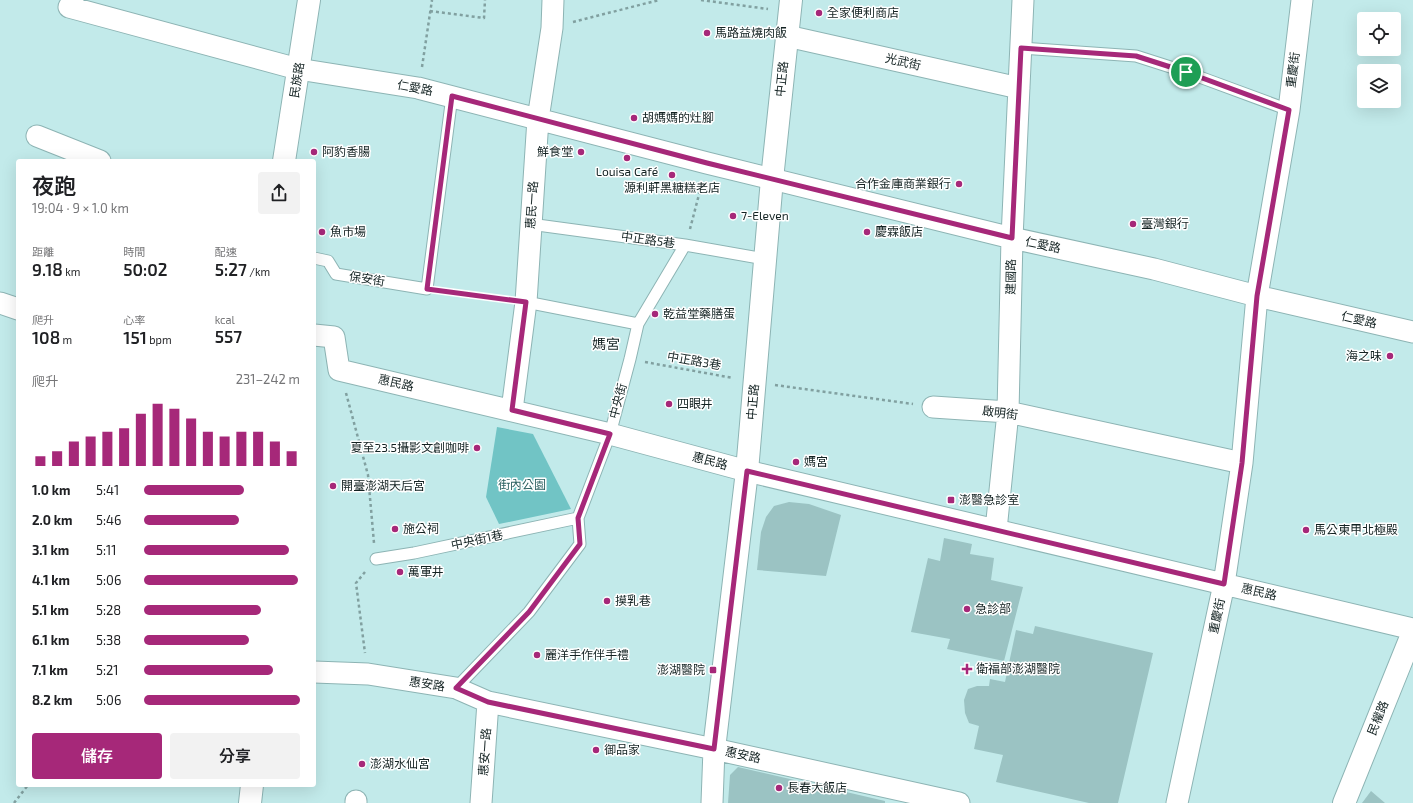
<!DOCTYPE html>
<html lang="zh-TW">
<head>
<meta charset="utf-8">
<style>
	body { margin:0; font-family:"Exo 2","Noto Sans TC",sans-serif; background:#f2f2f2; color:#202124; height:100vh; display:flex; flex-direction:column; font-size:15px; white-space:nowrap }
	* { box-sizing:border-box; margin:0 }
	p { font-size:13px; color:#757577 }
	.icon { flex:none; width:22px; height:22px; fill:none; stroke:currentColor; stroke-width:2; stroke-linecap:round; stroke-linejoin:round }
	.map { position:relative; flex:1; overflow:hidden }
	.side { position:absolute; left:16px; top:159px; width:300px; height:628px; display:flex; flex-direction:column; background:#fff; border-radius:4px; box-shadow:0 4px 16px #0002 }
	.side>* { flex:none }
	.tools { position:absolute; left:1357px; top:12px; display:grid; gap:8px }
	.tools a { display:grid; place-items:center; width:44px; height:44px; border-radius:4px; background:#fff; box-shadow:0 4px 16px #0002; font-size:20px }
	.pin { position:absolute; display:grid; place-items:center; width:34px; height:34px; color:#fff; margin:-17px; border:2px solid #fff; border-radius:50%; box-shadow:0 1px 4px #0007 }
	.round { display:grid; place-items:center; flex:none; width:42px; height:42px; border-radius:4px; background:#f2f2f2 }
	.overview { display:flex; align-items:center; justify-content:space-between; height:68px; padding:0 16px }
	h1 { font-size:22px; font-weight:600; line-height:30px }
	.metrics { display:grid; grid-template-columns:repeat(3,1fr); gap:6px; height:68px; padding:4px 16px }
	.metrics div { display:grid; align-content:center }
	.metrics b { font-size:17px; font-weight:600 }
	.metrics small { font-size:11px; font-weight:400 }
	.metrics p { font-size:11px }
	.chart { height:112px; padding:8px 16px }
	.chart p { display:flex; justify-content:space-between }
	.chart svg { width:100%; height:72px; margin-top:4px; stroke:#a62879; stroke-width:6 }
	.button { display:flex; gap:8px; margin-top:auto; padding:8px 16px }
	.button a { flex:1; height:46px; border-radius:4px; background:#a62879; color:#fff; font-size:16px; font-weight:600; line-height:46px; text-align:center }
	.button a+a { background:#f2f2f2; color:#202124 }
	ul { padding:0 16px; list-style:none; font-size:13px }
	li { display:grid; grid-template-columns:64px 48px 1fr; align-items:center; height:30px }
	li i { height:10px; border-radius:5px; background:#a62879 }
	.map>svg:first-child { display:block }
	.green { fill:#71c4c5 }
	.building { fill:#9bc3c3 }
	.lines { fill:none; stroke-linecap:round; stroke-linejoin:round }
	.lane-casing { stroke:#8db4b4; stroke-width:13 }
	.street-casing { stroke:#8db4b4; stroke-width:23 }
	.secondary-casing { stroke:#8db4b4; stroke-width:24 }
	.path { stroke:#81a0a0; stroke-width:2.5; stroke-dasharray:3 3; stroke-linecap:butt }
	.lane { stroke:#fff; stroke-width:11 }
	.street { stroke:#fff; stroke-width:21 }
	.secondary { stroke:#fff; stroke-width:22 }
	.route-casing { stroke:#fff; stroke-width:8 }
	.route { stroke:#a62879; stroke-width:5 }
	.poi-dot { fill:#a62879; stroke:#fff; stroke-width:1.5 }
	.labels { text-anchor:middle; stroke-width:3; stroke-linejoin:round; paint-order:stroke }
	.poi-label { font-size:12px; fill:#132222; stroke:#fff; text-anchor:start }
	.street-label { font-size:12px; fill:#132222; stroke:#fff }
	.park-label { font-size:12px; fill:#2d6262; stroke:#fff }
	.quarter-label { font-size:14px; fill:#132222; stroke:#fff }
</style>
</head>
<body>
<div class="map">
<svg width="1413" height="803" viewBox="0 0 1413 803">
	<rect width="100%" height="100%" fill="#c2eaea"/>
	<path class="green" d="M497 427 533 434 571 509 499 524 486 497Z"/>
	<path class="building" d="M789 502 809 504 841 515 826 576 757 570 761 532 766 517 774 506Z
		M944 538 972 544 970 554 994 558 991 580 1023 587 1004 661 947 649 950 639 911 632 928 558 940 561Z
		M1035 626 1153 653 1118 803H1089L996 782 1003 755 974 749 979 726 969 723 965 713 964 700 968 689 977 686H989L990 679 1005 682 1016 630 1033 634Z
		M738 767 885 801V803H728L730 775Z
		M1371 791 1385 803H1362Z"/>
	<g class="lines">
		<defs>
			<path id="lane" d="M1021 48 1136 56 1186 72 1289 110
				M530 224 685 245 765 259
				M314 258 328 261 336 274 427 289 452 96
				M526 302 638 324
				M376 559 414 553 578 518
				M456 688 529 612 580 544 578 518 610 434 630 359 638 324 685 245"/>
			<path id="street" d="M73 0 69 7 298 69 418 88 707 163 1012 238 1154 269 1257 296 1413 332
				M787 36 1019 88
				M37 136 100 161
				M0 303 18 309
				M314 335 334 337 339 370 610 434 747 471 1413 629
				M933 407 1008 412 1242 463
				M512 410 526 302 538 119 552 28 553 0
				M996 530 1008 412 1012 238 1023 0
				M314 672 368 674 456 688 488 702 714 749 959 803
				M356 803V801
				M481 803 488 702
				M712 803 714 749
				M1177 803 1224 584 1242 463 1257 296 1289 110 1302 0"/>
			<path id="secondary" d="M284 161 309 0
				M714 749 747 471 772 179 791 0
				M250 803 252 785
				M1344 803 1413 632"/>
		</defs>
		<use href="#lane" class="lane-casing"/>
		<use href="#street" class="street-casing"/>
		<use href="#secondary" class="secondary-casing"/>
		<path class="path" d="M701 0 768 9
			M430 11 484 18 485 0
			M573 22 659 0
			M422 67 432 0
			M690 229 702 183
			M444 291 504 299
			M645 362 733 378
			M775 385 913 404
			M346 393 368 475 374 543
			M365 572 356 583 365 653
			M14 803 28 785"/>
		<use href="#lane" class="lane"/>
		<use href="#street" class="street"/>
		<use href="#secondary" class="secondary"/>
	</g>
	<g class="lines">
		<defs>
			<path id="route" d="M1021 48 1136 56 1186 72 1289 110 1257 296 1242 463 1224 584 747 471 714 749 488 702 456 688 529 612 580 544 578 518 610 434 512 410 526 302 427 289 452 96 707 163 1012 238Z"/>
		</defs>
		<use href="#route" class="route-casing"/>
		<use href="#route" class="route"/>
	</g>
	<g class="poi-dot">
		<circle cx="819" cy="13" r="4"/>
		<circle cx="707" cy="33" r="4"/>
		<circle cx="634" cy="118" r="4"/>
		<circle cx="314" cy="152" r="4"/>
		<circle cx="581" cy="152" r="4"/>
		<circle cx="627" cy="158" r="4"/>
		<circle cx="672" cy="175" r="4"/>
		<circle cx="959" cy="184" r="4"/>
		<circle cx="733" cy="216" r="4"/>
		<circle cx="1133" cy="224" r="4"/>
		<circle cx="322" cy="232" r="4"/>
		<circle cx="867" cy="232" r="4"/>
		<circle cx="655" cy="314" r="4"/>
		<circle cx="1390" cy="356" r="4"/>
		<circle cx="669" cy="404" r="4"/>
		<circle cx="477" cy="448" r="4"/>
		<circle cx="796" cy="462" r="4"/>
		<circle cx="333" cy="486" r="4"/>
		<rect x="947" y="496" width="8" height="8" rx="2"/>
		<circle cx="395" cy="529" r="4"/>
		<circle cx="1306" cy="530" r="4"/>
		<circle cx="400" cy="572" r="4"/>
		<circle cx="607" cy="601" r="4"/>
		<circle cx="967" cy="609" r="4"/>
		<circle cx="537" cy="655" r="4"/>
		<path d="M965 663h4v4h4v4h-4v4h-4v-4h-4v-4h4z"/>
		<rect x="709" y="666" width="8" height="8" rx="2"/>
		<circle cx="596" cy="750" r="4"/>
		<circle cx="362" cy="764" r="4"/>
		<circle cx="779" cy="788" r="4"/>
	</g>
	<g class="labels">
		<g class="poi-label">
			<text x="827" y="17">全家便利商店</text>
			<text x="715" y="37">馬路益燒肉飯</text>
			<text x="642" y="122">胡媽媽的灶腳</text>
			<text x="322" y="156">阿豹香腸</text>
			<text x="573" y="156" text-anchor="end">鮮食堂</text>
			<text x="627" y="176" text-anchor="middle">Louisa Café</text>
			<text x="951" y="188" text-anchor="end">合作金庫商業銀行</text>
			<text x="672" y="192" text-anchor="middle">源利軒黑糖糕老店</text>
			<text x="741" y="220">7-Eleven</text>
			<text x="1141" y="228">臺灣銀行</text>
			<text x="330" y="236">魚市場</text>
			<text x="875" y="236">慶霖飯店</text>
			<text x="663" y="318">乾益堂藥膳蛋</text>
			<text x="1382" y="360" text-anchor="end">海之味</text>
			<text x="677" y="408">四眼井</text>
			<text x="469" y="452" text-anchor="end">夏至23.5攝影文創咖啡</text>
			<text x="804" y="466">媽宮</text>
			<text x="341" y="490">開臺澎湖天后宮</text>
			<text x="959" y="504">澎醫急診室</text>
			<text x="403" y="533">施公祠</text>
			<text x="1314" y="534">馬公東甲北極殿</text>
			<text x="408" y="576">萬軍井</text>
			<text x="615" y="605">摸乳巷</text>
			<text x="975" y="613">急診部</text>
			<text x="545" y="659">麗洋手作伴手禮</text>
			<text x="976" y="673">衛福部澎湖醫院</text>
			<text x="705" y="674" text-anchor="end">澎湖醫院</text>
			<text x="604" y="754">御品家</text>
			<text x="370" y="768">澎湖水仙宮</text>
			<text x="787" y="792">長春大飯店</text>
		</g>
		<g class="street-label">
			<text transform="translate(903 62) rotate(13)" y="4">光武街</text>
			<text transform="translate(1293 70) rotate(-83)" y="4">重慶街</text>
			<text transform="translate(782 79) rotate(-84)" y="4">中正路</text>
			<text transform="translate(297 80) rotate(-81)" y="4">民族路</text>
			<text transform="translate(415 88) rotate(11)" y="4">仁愛路</text>
			<text transform="translate(532 205) rotate(-86)" y="4">惠民一路</text>
			<text transform="translate(648 240) rotate(8)" y="4">中正路5巷</text>
			<text transform="translate(1043 245) rotate(12)" y="4">仁愛路</text>
			<text transform="translate(1011 277) rotate(-89)" y="4">建國路</text>
			<text transform="translate(367 279) rotate(9)" y="4">保安街</text>
			<text transform="translate(1359 320) rotate(13)" y="4">仁愛路</text>
			<text transform="translate(694 361) rotate(10)" y="4">中正路3巷</text>
			<text transform="translate(396 383) rotate(13)" y="4">惠民路</text>
			<text transform="translate(618 401) rotate(-75)" y="4">中央街</text>
			<text transform="translate(753 402) rotate(-85)" y="4">中正路</text>
			<text transform="translate(1000 413) rotate(7)" y="4">啟明街</text>
			<text transform="translate(710 461) rotate(15)" y="4">惠民路</text>
			<text transform="translate(477 540) rotate(-12)" y="4">中央街1巷</text>
			<text transform="translate(1259 592) rotate(13)" y="4">惠民路</text>
			<text transform="translate(1217 616) rotate(-78)" y="4">重慶街</text>
			<text transform="translate(427 684) rotate(9)" y="4">惠安路</text>
			<text transform="translate(1378 718) rotate(-68)" y="4">民權路</text>
			<text transform="translate(485 752) rotate(-86)" y="4">惠安一路</text>
			<text transform="translate(743 755) rotate(12)" y="4">惠安路</text>
		</g>
		<g class="park-label">
			<text x="522" y="489">街內公園</text>
		</g>
		<g class="quarter-label">
			<text x="606" y="349">媽宮</text>
		</g>
	</g>
</svg>
<div class="tools">
<a><svg class="icon" aria-label="locate" viewBox="0 0 24 24"><circle cx="12" cy="12" r="6"/><path d="M12 2v4M12 18v4M2 12h4M18 12h4"/></svg></a>
<a><svg class="icon" aria-label="layers" viewBox="0 0 24 24"><path d="M12 4l9 5-9 5-9-5zM3 14l9 5 9-5"/></svg></a>
</div>
<div class="pin" style="left:1186px;top:72px;background:#1e9e55"><svg class="icon" aria-label="arrive" viewBox="0 0 24 24"><path d="M6 21V4h12l-3 4 3 4H6"/></svg></div>
<section class="side">
<div class="overview"><div><h1>夜跑</h1><p>19:04 · 9 × 1.0 km</p></div><a class="round"><svg class="icon" aria-label="share" viewBox="0 0 24 24"><path d="M12 15V3M7 8l5-5 5 5M5 13v7h14v-7"/></svg></a></div>
<div class="metrics">
<div><p>距離</p><b>9.18<small> km</small></b></div>
<div><p>時間</p><b>50:02</b></div>
<div><p>配速</p><b>5:27<small> /km</small></b></div>
</div>
<div class="metrics">
<div><p>爬升</p><b>108<small> m</small></b></div>
<div><p>心率</p><b>151<small> bpm</small></b></div>
<div><p>kcal</p><b>557</b></div>
</div>
<div class="chart"><p><span>爬升</span>231–242 m</p>
<svg viewBox="0 0 160 44" preserveAspectRatio="none"><path d="M5 44V38M15 44V35M25 44V29M35 44V26M45 44V23M55 44V21M65 44V12M75 44V6M85 44V9M95 44V15M105 44V23M115 44V26M125 44V23M135 44V23M145 44V29M155 44V35"/></svg>
</div>
<ul>
<li><b>1.0 km</b>5:41<i style="width:64%"></i></li>
<li><b>2.0 km</b>5:46<i style="width:61%"></i></li>
<li><b>3.1 km</b>5:11<i style="width:93%"></i></li>
<li><b>4.1 km</b>5:06<i style="width:99%"></i></li>
<li><b>5.1 km</b>5:28<i style="width:75%"></i></li>
<li><b>6.1 km</b>5:38<i style="width:67%"></i></li>
<li><b>7.1 km</b>5:21<i style="width:83%"></i></li>
<li><b>8.2 km</b>5:06<i style="width:100%"></i></li>
</ul>
<div class="button"><a>儲存</a><a>分享</a></div>
</section>
</div>
</body>
</html>
